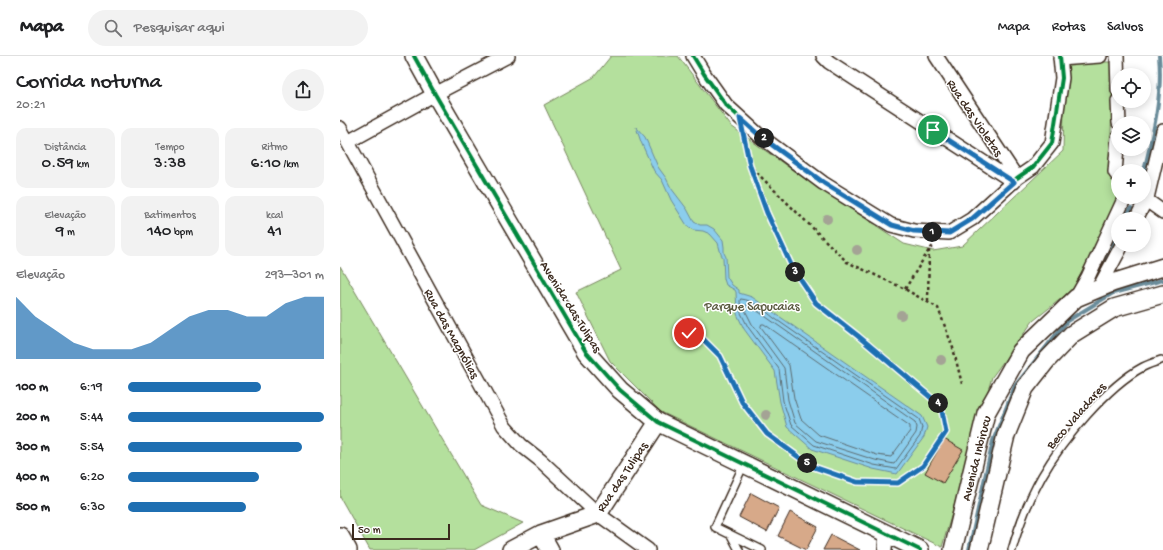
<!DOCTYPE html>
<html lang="pt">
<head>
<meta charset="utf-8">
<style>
	body { margin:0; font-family:"Gochi Hand",sans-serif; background:#f2f2f2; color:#202124; height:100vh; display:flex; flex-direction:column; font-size:15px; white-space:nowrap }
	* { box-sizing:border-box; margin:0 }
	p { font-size:13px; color:#757577 }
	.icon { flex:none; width:22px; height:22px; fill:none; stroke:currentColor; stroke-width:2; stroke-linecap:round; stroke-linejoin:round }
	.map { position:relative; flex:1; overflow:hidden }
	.side { display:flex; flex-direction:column; background:#fff; width:340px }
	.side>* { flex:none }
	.tools { position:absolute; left:771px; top:12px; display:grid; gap:8px }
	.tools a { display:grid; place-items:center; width:40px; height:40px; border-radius:50%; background:#fff; box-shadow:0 2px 10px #0003; font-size:20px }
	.scale { position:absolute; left:12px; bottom:10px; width:98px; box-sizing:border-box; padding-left:4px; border:2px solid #3b2a1e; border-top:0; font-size:11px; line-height:14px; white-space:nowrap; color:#3b2a1e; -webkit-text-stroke:3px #fff; paint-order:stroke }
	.pin { position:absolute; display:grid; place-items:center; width:34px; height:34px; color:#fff; margin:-17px; border:2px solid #fff; border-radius:50%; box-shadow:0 1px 4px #0007 }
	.km { position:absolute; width:20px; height:20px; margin:-10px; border-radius:50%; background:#222; color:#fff; font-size:11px; line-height:20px; text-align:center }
	.round { display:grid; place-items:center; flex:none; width:42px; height:42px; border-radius:21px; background:#f2f2f2 }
	.overview { display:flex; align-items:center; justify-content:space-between; height:68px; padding:0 16px }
	h1 { font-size:22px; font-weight:600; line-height:30px }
	.metrics { display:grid; grid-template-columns:repeat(3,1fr); gap:6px; height:68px; padding:4px 16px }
	.metrics div { display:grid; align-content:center; border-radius:10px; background:#f2f2f2; text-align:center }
	.metrics b { font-size:17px; font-weight:600 }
	.metrics small { font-size:11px; font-weight:400 }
	.metrics p { font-size:11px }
	.chart { height:112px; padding:8px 16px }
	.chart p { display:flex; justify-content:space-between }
	.chart svg { width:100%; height:72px; margin-top:4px; fill:#1f6fb2; opacity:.7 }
	ul { padding:0 16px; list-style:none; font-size:13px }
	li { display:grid; grid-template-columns:64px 48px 1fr; align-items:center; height:30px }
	li i { height:10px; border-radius:5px; background:#1f6fb2 }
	header { display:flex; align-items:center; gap:24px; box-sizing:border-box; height:56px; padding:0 20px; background:#fff; border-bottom:1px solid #e0e0e0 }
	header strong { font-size:19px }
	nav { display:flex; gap:22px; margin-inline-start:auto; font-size:14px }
	.search { width:280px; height:36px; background:#f2f2f2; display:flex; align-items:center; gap:10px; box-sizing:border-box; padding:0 14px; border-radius:22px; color:#757577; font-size:15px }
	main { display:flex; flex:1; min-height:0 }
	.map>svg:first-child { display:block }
	.green { fill:#b4e09d; stroke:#78855e }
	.water { fill:#8bcdec; stroke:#6b8c9a }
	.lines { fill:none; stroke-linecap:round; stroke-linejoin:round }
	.shore { stroke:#5b6b70; stroke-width:1 }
	.stream { stroke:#6b8c9a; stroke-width:4 }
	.building { fill:#d7a989; stroke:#3b2a1e }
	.service-casing { stroke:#3b2a1e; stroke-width:10 }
	.minor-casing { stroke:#3b2a1e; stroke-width:16 }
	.tertiary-casing { stroke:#3b2a1e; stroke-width:20 }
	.path { stroke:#3b2a1e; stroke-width:2.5; stroke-dasharray:3 3; stroke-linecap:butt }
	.service { stroke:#fff; stroke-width:7 }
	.minor { stroke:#fff; stroke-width:13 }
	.tertiary { stroke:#fff; stroke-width:17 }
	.cycleway-casing { stroke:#fff; stroke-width:6 }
	.cycleway { stroke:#00873e; stroke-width:4 }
	.tree { fill:#a4a395 }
	.route-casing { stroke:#fff; stroke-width:8 }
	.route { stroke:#1f6fb2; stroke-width:5 }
	.labels { text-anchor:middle; stroke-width:3; stroke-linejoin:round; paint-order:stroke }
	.street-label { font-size:13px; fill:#3b2a1e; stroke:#fff }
	.park-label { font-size:13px; fill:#59583e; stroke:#fff }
</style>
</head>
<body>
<header>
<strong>Mapa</strong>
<div class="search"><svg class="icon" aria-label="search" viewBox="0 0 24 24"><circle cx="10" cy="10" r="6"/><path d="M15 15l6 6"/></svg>Pesquisar aqui</div>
<nav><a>Mapa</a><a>Rotas</a><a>Salvos</a></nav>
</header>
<main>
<section class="side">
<div class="overview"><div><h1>Corrida noturna</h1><p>20:21</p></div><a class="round"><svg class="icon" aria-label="share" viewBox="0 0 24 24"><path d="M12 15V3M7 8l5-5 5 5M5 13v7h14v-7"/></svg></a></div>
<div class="metrics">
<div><p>Distância</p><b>0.59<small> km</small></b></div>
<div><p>Tempo</p><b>3:38</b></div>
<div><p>Ritmo</p><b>6:10<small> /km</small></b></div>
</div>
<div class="metrics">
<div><p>Elevação</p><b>9<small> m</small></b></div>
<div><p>Batimentos</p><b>140<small> bpm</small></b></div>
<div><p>kcal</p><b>41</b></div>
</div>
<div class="chart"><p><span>Elevação</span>293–301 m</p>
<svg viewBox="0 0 160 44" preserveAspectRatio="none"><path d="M0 44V6L10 18L20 26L30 34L40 38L50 38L60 38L70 34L80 26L90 18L100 14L110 14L120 18L130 18L140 10L150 6L160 6V44z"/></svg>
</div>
<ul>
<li><b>100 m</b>6:19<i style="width:68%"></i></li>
<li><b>200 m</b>5:44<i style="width:100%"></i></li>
<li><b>300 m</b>5:54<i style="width:89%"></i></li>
<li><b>400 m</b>6:20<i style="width:67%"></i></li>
<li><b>500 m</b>6:30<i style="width:60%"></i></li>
</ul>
</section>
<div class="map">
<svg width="823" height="494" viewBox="0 0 823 494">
	<rect width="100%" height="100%" fill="#fff"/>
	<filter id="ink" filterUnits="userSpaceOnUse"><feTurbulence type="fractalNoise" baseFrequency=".025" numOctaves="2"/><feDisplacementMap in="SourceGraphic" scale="8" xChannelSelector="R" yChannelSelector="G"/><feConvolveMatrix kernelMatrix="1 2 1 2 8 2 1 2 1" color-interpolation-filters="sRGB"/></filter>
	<g filter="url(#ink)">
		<path class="green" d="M271 0H338L391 70 458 118 564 188 593 195 622 190 723 95 725 6H773L770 113 778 127V141H781L733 233 693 265 652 321 602 491 321 356 270 305 236 236 281 214 204 49 254 21Z
			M0 210 141 449 183 467 134 494H30L0 441Z"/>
		<path class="water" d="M296 71 305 81 318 111 326 122 331 132 347 153 354 166 360 169H367L374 173 383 184 384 191V197L386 201 387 221 392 229 399 234V237L412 241 436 258 582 360 587 371 584 381 557 418 533 413 472 393 447 371 440 346 435 315 404 273 397 258 396 236 395 234 386 229 384 223 383 202 381 198 378 187 370 178 363 175 353 174 348 171 331 144 322 124 314 115 301 86Z"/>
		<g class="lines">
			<path class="shore" d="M401 243C414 244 424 254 434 262L579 363 582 371 580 380 556 413 534 409 474 389 451 369 443 345 439 313 408 271 401 257 400 245Z
				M407 249 419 256 575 366 577 371 576 377 554 408 535 404 476 385 455 367 448 344 444 312 412 268 406 256 405 251Z
				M422 268H424L570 370V375L551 401 537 399 479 379 461 363 454 342 449 309 421 271Z"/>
			<path class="stream" d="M804 115C813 78 823 39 819 0
				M785 163 791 152
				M759 213 778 177
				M629 494 653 385 675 330 727 265 773 237 823 224"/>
		</g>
		<path class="building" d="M604 383 623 394 603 427 585 417Z
			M411 437 439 452 427 476 399 461Z
			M450 456 478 471 466 494 438 480Z
			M491 479 520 494H483Z"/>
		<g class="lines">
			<defs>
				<path id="service" d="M404 408 375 471 422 494
					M391 479 399 494
					M672 494C679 469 689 443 702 420 722 385 767 330 803 311 809 308 815 306 821 304"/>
				<path id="minor" d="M353 0 364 18 386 49 420 80 483 127 551 169 574 175 609 177 632 163 677 122 693 111 712 87 722 22 720 0
					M483 0 489 6 674 126
					M596 0 677 122
					M777 0 778 34
					M720 3 760 0
					M778 45 779 67
					M0 72 164 370 181 389 200 404 258 458 308 494
					M778 81 775 116 778 120
					M8 86 95 38 168 0
					M802 141 823 156
					M796 163 807 142 823 75
					M759 232 782 189
					M736 242 748 221 785 141
					M545 494 546 477"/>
				<path id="tertiary" d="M74 0 95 38 246 296 280 334 318 366 580 494
					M201 478 210 494
					M0 480 8 494
					M171 494 201 478 258 458 318 366
					M613 494 646 357 681 295 736 242 772 227 823 211
					M639 494 666 379 685 332 707 304 732 278 774 252 823 238"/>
			</defs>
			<use href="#service" class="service-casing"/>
			<use href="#minor" class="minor-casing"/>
			<use href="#tertiary" class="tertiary-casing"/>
			<path class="path" d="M405 84 410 110 507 206 563 232 598 252 613 292 622 328
				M589 194 588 244 589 247
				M565 233 589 194 594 189
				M349 277 360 280 381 300 402 346 427 379 471 410 517 427H558L583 410 606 376 601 350 518 280 476 247 453 213 427 157 410 110"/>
			<use href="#service" class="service"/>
			<use href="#minor" class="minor"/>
			<use href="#tertiary" class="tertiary"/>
			<defs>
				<path id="cycleway" d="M74 0 95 38 246 296 280 334 318 366 580 494
					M353 0 364 18 386 49 420 80 483 127 551 169 574 175 609 177 632 163 677 122 693 111 712 87 722 22 720 0"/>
			</defs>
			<use href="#cycleway" class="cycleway-casing"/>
			<use href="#cycleway" class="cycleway"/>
		</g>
		<g class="tree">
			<circle cx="487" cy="163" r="5"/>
			<circle cx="517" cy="194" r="5"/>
			<circle cx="561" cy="259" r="5"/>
			<circle cx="601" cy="304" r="5"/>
			<circle cx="426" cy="359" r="5"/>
		</g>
	</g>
	<g class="lines" filter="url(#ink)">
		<defs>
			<path id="route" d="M349 277 360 280 380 300 402 346 427 378 471 410 517 426 558 427 583 410 606 376 601 350 518 280 476 247 453 213 427 157 410 110 400 62 420 80 484 127 552 169 574 175 609 177 632 163 674 126 593 74"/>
		</defs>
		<use href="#route" class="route-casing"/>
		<use href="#route" class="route"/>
	</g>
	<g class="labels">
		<g class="street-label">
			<text transform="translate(636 61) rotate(56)" y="5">Rua das Violetas</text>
			<text transform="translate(232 250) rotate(58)" y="5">Avenida das Tulipas</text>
			<text transform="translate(113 277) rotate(61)" y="5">Rua das Magnólias</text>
			<text transform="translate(735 359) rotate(-49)" y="5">Beco Valadares</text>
			<text transform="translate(635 402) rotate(-76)" y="5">Avenida Inbirucu</text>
			<text transform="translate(281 420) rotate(-56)" y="5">Rua das Tulipas</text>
		</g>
		<g class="park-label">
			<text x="412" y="254">Parque Sapucaias</text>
		</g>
	</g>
</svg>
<div class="tools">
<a><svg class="icon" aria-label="locate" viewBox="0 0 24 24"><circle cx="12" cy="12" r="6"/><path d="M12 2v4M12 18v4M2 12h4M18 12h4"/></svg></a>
<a><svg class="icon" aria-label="layers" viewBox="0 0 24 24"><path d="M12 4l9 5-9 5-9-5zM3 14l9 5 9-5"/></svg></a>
<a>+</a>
<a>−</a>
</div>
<div class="scale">50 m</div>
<div class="pin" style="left:593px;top:74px;background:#1e9e55"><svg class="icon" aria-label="arrive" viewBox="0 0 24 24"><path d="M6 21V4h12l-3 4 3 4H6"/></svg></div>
<div class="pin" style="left:349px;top:277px;background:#d93025"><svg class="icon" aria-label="check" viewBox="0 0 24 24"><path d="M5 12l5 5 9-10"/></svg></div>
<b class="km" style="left:592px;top:176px">1</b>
<b class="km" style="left:424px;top:82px">2</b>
<b class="km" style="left:455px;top:216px">3</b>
<b class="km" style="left:598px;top:347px">4</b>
<b class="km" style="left:467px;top:407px">5</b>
</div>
</main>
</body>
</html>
